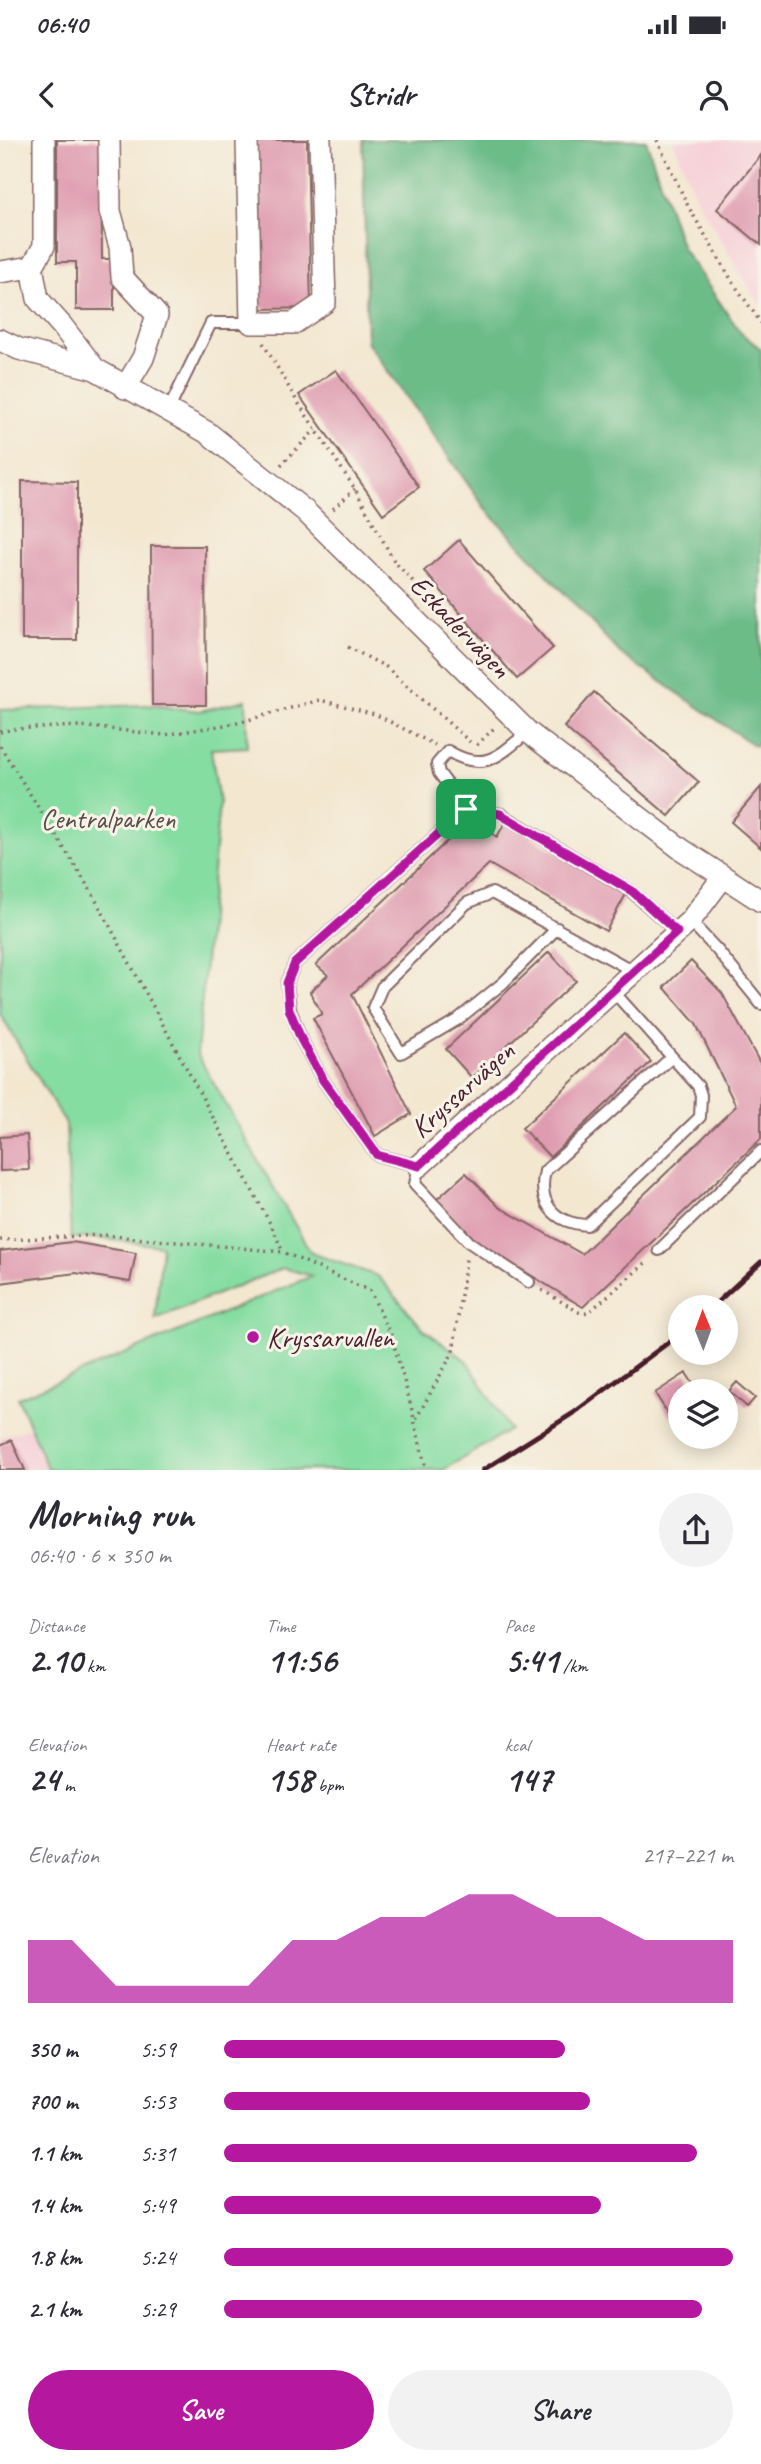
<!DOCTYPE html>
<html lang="en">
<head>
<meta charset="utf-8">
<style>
	body { margin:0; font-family:Caveat,sans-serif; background:#f2f2f3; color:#2b2b33; height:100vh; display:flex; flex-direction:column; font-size:26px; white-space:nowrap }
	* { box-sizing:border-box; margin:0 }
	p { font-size:23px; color:#7c7c81 }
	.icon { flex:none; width:38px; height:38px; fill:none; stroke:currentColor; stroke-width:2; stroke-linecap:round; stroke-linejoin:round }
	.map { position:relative; height:1330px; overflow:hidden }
	.sheet { display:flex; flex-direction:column; background:#fff; flex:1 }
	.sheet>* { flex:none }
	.needle { width:46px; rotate:359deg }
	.buttons { position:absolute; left:668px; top:1155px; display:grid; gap:14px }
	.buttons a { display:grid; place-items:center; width:70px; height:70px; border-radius:50%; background:#fff; box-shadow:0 4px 18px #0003; font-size:35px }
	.pin { position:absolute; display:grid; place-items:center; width:60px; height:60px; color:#fff; margin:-30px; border-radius:14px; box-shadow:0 4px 10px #0006 }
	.round { display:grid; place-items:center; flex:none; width:74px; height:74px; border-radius:37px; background:#f2f2f3 }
	.head { display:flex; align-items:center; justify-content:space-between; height:119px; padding:0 28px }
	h1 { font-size:38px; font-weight:700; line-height:52px }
	.stats { display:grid; grid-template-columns:repeat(3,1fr); gap:10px; height:119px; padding:7px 28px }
	.stats div { display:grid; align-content:center }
	.stats b { font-size:35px; font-weight:700 }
	.stats small { font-size:19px; font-weight:400 }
	.stats p { font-size:19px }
	.chart { height:196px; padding:14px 28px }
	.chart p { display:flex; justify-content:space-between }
	.chart svg { width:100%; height:126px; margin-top:7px; fill:#b5179e; opacity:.7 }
	.cta { display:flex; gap:14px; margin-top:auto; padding:14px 28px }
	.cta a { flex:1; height:80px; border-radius:42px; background:#b5179e; color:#fff; font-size:28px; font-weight:700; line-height:80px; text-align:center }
	.cta a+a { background:#f2f2f3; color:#2b2b33 }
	ul { padding:0 28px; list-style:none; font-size:23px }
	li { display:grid; grid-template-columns:112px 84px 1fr; align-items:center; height:52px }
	li i { height:18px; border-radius:9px; background:#b5179e }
	.status { display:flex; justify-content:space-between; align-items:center; height:49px; padding:0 35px; background:#fff; direction:ltr }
	.status svg { height:19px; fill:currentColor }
	header { display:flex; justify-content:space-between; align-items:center; height:91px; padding:0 28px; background:#fff; font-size:32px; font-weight:700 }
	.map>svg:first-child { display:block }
	.built { fill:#f6cfd7 }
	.green { fill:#85dda2; stroke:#687e66; stroke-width:2 }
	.forest { fill:#6cbc88; stroke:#5b6e5a; stroke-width:2 }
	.building { fill:#df9bb0 }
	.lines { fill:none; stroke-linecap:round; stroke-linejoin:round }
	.lane-casing { stroke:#856565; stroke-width:14 }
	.street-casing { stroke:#856565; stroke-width:24 }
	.path { stroke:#856565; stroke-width:3.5; stroke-dasharray:2 5; stroke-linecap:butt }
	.lane { stroke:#fff; stroke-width:10 }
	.street { stroke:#fff; stroke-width:21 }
	.rail { stroke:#4a1f2b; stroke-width:5 }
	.route-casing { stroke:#fff; stroke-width:14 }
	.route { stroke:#b5179e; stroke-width:9 }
	.poi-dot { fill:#b5179e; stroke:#f7f3e8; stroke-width:2.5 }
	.labels { text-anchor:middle; stroke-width:6; stroke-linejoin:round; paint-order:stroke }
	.street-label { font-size:28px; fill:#4a1f2b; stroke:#f7f3e8 }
	.park-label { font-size:28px; fill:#594e49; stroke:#f7f3e8 }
	.poi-label { font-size:28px; fill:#4a1f2b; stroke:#f7f3e8; text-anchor:start }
</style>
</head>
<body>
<div class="status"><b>06:40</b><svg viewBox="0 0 49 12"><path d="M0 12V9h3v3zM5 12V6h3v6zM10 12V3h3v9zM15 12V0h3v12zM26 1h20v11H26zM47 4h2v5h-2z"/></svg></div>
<header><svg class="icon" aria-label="back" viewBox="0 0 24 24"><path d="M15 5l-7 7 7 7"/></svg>Stridr<svg class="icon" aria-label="person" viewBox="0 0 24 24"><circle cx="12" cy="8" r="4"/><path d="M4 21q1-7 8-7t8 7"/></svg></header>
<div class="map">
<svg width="761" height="1330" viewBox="0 0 761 1330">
	<rect width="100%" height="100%" fill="#f7f3e8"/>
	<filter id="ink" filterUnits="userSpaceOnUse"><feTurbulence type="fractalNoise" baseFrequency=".0143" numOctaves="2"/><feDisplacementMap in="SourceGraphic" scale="14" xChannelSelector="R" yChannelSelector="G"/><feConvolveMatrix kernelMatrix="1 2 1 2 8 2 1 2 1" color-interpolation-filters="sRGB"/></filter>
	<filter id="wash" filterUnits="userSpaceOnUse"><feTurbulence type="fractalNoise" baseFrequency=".00686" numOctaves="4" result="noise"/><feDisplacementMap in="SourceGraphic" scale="28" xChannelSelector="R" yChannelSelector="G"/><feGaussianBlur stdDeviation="1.57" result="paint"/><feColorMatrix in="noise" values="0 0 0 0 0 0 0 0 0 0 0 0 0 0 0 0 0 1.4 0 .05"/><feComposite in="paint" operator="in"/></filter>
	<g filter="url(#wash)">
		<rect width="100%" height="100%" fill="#f3e7d0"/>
		<path class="built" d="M673 0H761V167L696 58Z
			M30 1288 47 1330H0V1297Z"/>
		<path class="green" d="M246 560 247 607 211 609 219 663 197 914 311 1113 378 1136 423 1189 467 1221 510 1290 443 1330H48L18 1258 312 1136 283 1128 155 1179 162 1106 95 1098H71L66 984 0 874V570L147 565 200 571Z"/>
		<path class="forest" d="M363 0H646L682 108 741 193 761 209V598L755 606 621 514 485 368 367 202Z"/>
		<g id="blocks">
			<path class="building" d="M57 0H101L102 119H114V170H76V122H57Z
				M257 0H307L311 168 261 169Z
				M761 15V105L717 69Z
				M336 230 419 347 383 374 299 255Z
				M22 341 77 342V500H22Z
				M459 400 553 508 517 539 424 431Z
				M151 406H205L206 565H152Z
				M594 552 699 642 669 676 564 587Z
				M761 647V708L731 682Z
				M506 681 626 754 606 791 489 724 352 854 411 974 375 996 313 878 322 874 310 852 328 835 316 825 460 689 467 696 478 683 497 697Z
				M549 812 576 841 472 938 446 909Z
				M691 821 722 853 761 925V999L583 1167 478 1103 436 1060 466 1033 499 1067 582 1114 736 966 696 884 664 847Z
				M624 893 651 922 550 1017 522 988Z
				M27 995 29 1030 0 1031V997Z
				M72 1102 136 1113 130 1142 76 1133 0 1143V1111Z
				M686 1233 698 1251H681V1271L670 1277 655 1253Z
				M737 1242 755 1258 747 1267 729 1251Z
				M12 1300 25 1330H0V1305Z"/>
		</g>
	</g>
	<g filter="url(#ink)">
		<use href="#blocks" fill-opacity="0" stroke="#856565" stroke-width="2"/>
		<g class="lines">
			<defs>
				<path id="lane" d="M168 271 211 183H251
					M466 669 439 633 437 624 448 611C484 633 499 616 528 592
					M690 781 718 811 761 864
					M557 788 503 843 457 880 401 913 373 868 382 847 467 763 492 753 633 831
					M612 850 698 946 701 955 700 977 587 1085C554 1083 537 1063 545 1031L672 917
					M659 1110 761 1011
					M529 1142 469 1102 415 1044 419 1026 377 1015 323 940 301 899 290 869 287 843 295 823 466 669 501 674 631 751 677 792"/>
				<path id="street" d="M109 0 110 71 120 107 122 137 157 175 143 218 125 248
					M247 0 251 183H294L325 162 320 0
					M32 127 44 106V0
					M0 132 32 127 38 159 62 186 95 229
					M0 200 19 209 95 229 208 293 305 371 528 592 681 709 761 761
					M419 1026 690 781 723 737"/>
			</defs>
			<use href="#lane" class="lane-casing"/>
			<use href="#street" class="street-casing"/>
			<path class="path" d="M657 0 688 66 732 141 761 183
				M263 203 297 261 355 349 394 421 463 495
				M281 325 316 289
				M333 369 355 349
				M348 507 386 527 470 602
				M0 592 13 589 80 586 164 595 237 583 320 560 375 574 435 605
				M477 605 494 588
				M0 606 92 753 272 1087 283 1112
				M0 1100 103 1095 283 1112 370 1151 391 1195 409 1258 425 1325
				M542 1150 579 1172 588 1173 649 1120
				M416 1279 453 1212 466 1119"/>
			<use href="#lane" class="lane"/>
			<use href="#street" class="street"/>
			<path class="rail" d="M712 1167 761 1122
				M483 1330 575 1272 681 1193"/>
		</g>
	</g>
	<g class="lines" filter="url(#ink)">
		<defs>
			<path id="route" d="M466 669 500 674 632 751 677 792 419 1026 377 1015 323 940 301 899 289 869 287 843 295 823Z"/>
		</defs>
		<use href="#route" class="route-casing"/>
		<use href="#route" class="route"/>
	</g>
	<circle class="poi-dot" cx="253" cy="1197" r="7"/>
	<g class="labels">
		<g class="street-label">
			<text transform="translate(461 486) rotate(46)" y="10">Eskadervägen</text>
			<text transform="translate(462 949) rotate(-42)" y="10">Kryssarvägen</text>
		</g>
		<g class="park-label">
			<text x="108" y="688">Centralparken</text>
		</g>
		<g class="poi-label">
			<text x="267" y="1207">Kryssarvallen</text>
		</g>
	</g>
</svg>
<div class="buttons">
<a><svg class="needle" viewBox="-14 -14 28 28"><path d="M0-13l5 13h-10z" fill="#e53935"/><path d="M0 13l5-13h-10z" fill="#7c7c81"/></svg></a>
<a><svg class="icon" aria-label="layers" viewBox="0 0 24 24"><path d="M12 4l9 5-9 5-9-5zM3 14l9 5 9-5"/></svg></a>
</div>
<div class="pin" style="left:466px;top:669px;background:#1e9e55"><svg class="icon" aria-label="arrive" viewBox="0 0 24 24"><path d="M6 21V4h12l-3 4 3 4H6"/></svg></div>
</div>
<section class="sheet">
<div class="head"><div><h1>Morning run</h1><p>06:40 · 6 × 350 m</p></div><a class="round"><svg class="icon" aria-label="share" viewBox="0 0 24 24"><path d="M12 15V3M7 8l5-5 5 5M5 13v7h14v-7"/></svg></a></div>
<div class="stats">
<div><p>Distance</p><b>2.10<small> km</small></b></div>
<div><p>Time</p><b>11:56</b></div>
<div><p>Pace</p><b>5:41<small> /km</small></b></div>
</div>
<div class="stats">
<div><p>Elevation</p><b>24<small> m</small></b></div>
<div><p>Heart rate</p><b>158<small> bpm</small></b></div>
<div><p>kcal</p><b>147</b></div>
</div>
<div class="chart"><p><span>Elevation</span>217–221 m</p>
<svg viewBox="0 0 160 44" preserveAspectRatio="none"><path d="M0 44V22L10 22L20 38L30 38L40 38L50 38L60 22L70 22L80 14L90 14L100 6L110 6L120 14L130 14L140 22L150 22L160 22V44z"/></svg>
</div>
<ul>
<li><b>350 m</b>5:59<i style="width:67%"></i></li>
<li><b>700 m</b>5:53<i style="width:72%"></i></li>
<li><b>1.1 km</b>5:31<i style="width:93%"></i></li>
<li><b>1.4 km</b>5:49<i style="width:74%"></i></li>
<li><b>1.8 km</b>5:24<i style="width:100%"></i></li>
<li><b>2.1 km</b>5:29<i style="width:94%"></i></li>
</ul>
<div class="cta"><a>Save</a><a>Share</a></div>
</section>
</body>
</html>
